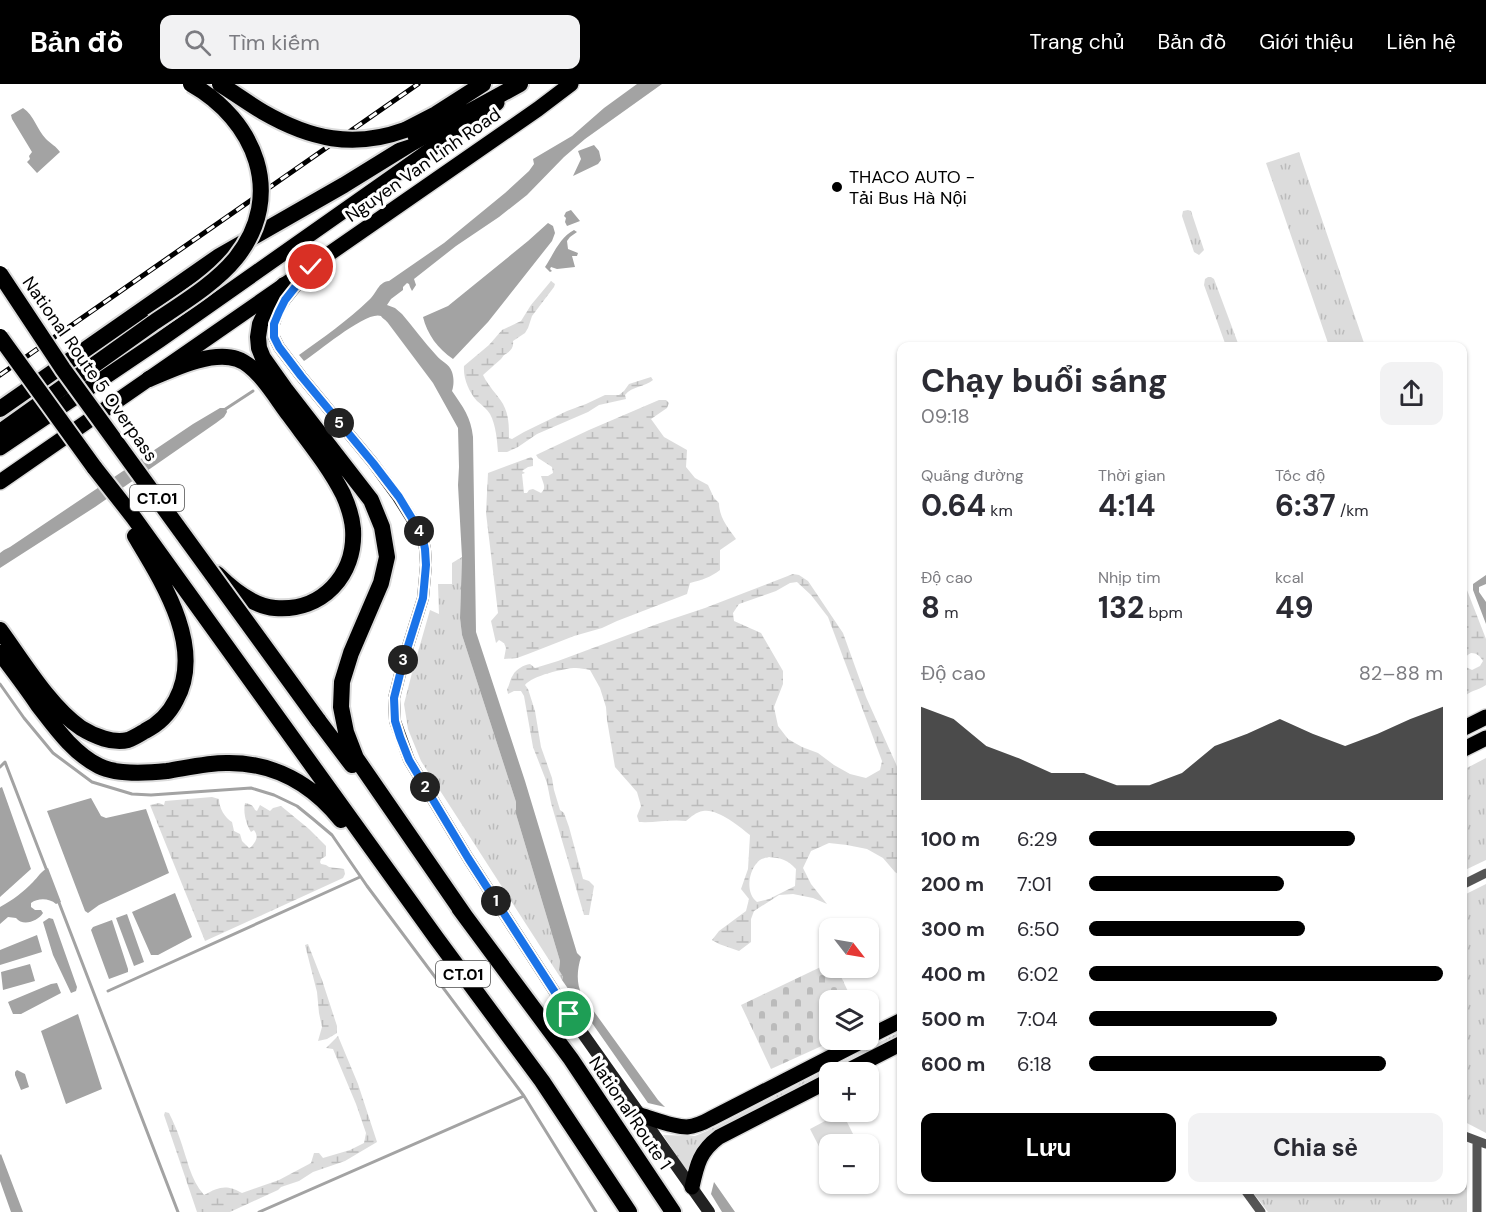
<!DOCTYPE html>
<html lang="vi">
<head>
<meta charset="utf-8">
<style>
	body { margin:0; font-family:"DM Sans",sans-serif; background:#f2f2f3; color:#2b2b33; height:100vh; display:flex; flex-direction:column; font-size:22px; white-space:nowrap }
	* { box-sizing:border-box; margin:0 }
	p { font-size:20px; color:#7c7c81 }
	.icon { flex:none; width:33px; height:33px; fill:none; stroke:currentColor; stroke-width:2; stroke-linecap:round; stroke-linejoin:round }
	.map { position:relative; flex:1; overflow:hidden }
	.drawer { position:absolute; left:897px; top:258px; width:570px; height:852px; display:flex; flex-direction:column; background:#fff; border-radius:12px; box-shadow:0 2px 4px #0004 }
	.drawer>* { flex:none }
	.needle { width:39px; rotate:121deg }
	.tools { position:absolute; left:819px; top:834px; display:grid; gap:12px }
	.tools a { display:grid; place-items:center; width:60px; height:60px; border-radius:12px; background:#fff; box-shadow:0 2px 4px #0004; font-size:30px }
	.pin { position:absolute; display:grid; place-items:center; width:51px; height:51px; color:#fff; margin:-26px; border:3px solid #fff; border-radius:50%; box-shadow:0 2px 6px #0007 }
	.km { position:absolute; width:30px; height:30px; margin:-15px; border-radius:50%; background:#222; color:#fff; font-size:16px; line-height:30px; text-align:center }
	.round { display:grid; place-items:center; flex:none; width:63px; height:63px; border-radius:12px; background:#f2f2f3 }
	.overview { display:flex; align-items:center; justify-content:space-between; height:102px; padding:0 24px }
	h1 { font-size:33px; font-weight:700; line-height:45px }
	.figures { display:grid; grid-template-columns:repeat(3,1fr); gap:9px; height:102px; padding:6px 24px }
	.figures div { display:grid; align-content:center }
	.figures b { font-size:30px; font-weight:700 }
	.figures small { font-size:16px; font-weight:400 }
	.figures p { font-size:16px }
	.chart { height:168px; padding:12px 24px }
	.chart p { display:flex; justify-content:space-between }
	.chart svg { width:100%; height:108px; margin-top:6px; fill:#000; opacity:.7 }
	.cta { display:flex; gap:12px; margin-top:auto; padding:12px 24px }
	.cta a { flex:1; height:69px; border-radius:12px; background:#000; color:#fff; font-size:24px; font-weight:700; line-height:69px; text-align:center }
	.cta a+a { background:#f2f2f3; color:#2b2b33 }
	ul { padding:0 24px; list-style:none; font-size:20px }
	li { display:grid; grid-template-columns:96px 72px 1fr; align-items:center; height:45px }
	li i { height:15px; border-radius:8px; background:#000 }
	header { display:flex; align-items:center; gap:36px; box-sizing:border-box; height:84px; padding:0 30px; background:#000; color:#fff }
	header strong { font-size:28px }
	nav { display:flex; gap:33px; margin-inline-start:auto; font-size:21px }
	.search { width:420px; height:54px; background:#f2f2f3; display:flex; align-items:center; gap:15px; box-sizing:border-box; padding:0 21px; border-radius:12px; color:#7c7c81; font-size:22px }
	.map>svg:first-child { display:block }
	.grass { fill:url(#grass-tufts) }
	.wetland { fill:url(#wetland-marsh); fill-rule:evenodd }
	.cemetery { fill:url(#cemetery-stones) }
	.park { fill:#dcdcdc }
	.water { fill:#a3a3a3 }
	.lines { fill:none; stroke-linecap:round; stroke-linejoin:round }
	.stream { stroke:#a3a3a3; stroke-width:3 }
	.primary-casing { stroke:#dbdbdb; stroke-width:18 }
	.trunk-casing { stroke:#dbdbdb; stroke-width:18 }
	.motorway-casing { stroke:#dbdbdb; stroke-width:20 }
	.minor { stroke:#555; stroke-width:9 }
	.secondary { stroke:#222; stroke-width:12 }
	.primary { stroke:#000; stroke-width:15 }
	.trunk { stroke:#000; stroke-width:15 }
	.motorway { stroke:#000; stroke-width:16 }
	.rail-casing { stroke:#000; stroke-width:5 }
	.rail { stroke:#fff; stroke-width:3; stroke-dasharray:9; stroke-linecap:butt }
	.motorway-bridge-casing { stroke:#dbdbdb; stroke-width:20; stroke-linecap:butt }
	.motorway-bridge { stroke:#000; stroke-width:16 }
	.route-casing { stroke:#fff; stroke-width:12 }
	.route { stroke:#1a73e8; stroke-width:8 }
	.poi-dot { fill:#000; stroke:#fff; stroke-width:2 }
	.labels { text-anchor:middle; stroke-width:6; stroke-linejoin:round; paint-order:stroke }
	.shield { fill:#fff; stroke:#4c4c4c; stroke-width:1.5 }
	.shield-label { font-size:16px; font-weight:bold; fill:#000 }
	.street-label { font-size:18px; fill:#000; stroke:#fff }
	.poi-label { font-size:18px; fill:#000; stroke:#fff; text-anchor:start }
</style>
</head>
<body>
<header>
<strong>Bản đồ</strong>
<div class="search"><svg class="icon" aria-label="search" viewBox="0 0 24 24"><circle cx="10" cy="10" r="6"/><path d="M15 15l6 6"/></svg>Tìm kiếm</div>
<nav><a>Trang chủ</a><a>Bản đồ</a><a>Giới thiệu</a><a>Liên hệ</a></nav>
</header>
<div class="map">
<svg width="1486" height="1128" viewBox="0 0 1486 1128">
	<defs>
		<pattern id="grass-tufts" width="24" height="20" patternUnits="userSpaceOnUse" patternTransform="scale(1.5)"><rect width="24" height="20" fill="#dcdcdc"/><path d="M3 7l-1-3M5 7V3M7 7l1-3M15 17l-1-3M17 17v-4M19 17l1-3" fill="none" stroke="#bbb"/></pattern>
		<pattern id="wetland-marsh" width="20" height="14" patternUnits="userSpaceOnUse" patternTransform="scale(1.5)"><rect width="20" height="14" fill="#dcdcdc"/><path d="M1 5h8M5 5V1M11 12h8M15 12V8" fill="none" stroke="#bbb"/></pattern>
		<pattern id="cemetery-stones" width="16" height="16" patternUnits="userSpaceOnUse" patternTransform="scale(1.5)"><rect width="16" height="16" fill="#dcdcdc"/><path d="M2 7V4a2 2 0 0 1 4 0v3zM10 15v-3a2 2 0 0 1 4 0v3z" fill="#bbb"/></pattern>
	</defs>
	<rect width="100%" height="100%" fill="#fff"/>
	<path class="grass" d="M1299 68 1365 262H1329L1266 79Z
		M1188 126 1191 127 1204 166 1199 171 1194 168 1182 132 1183 127Z
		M1208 193H1211L1214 195 1239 262H1226L1204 201 1205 195Z
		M462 473 460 534 462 551 516 718V730L560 877 559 885 563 893 562 896 421 677 408 645 404 620 412 589 430 526 439 530 438 500H452V479Z
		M1486 674V776L1463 787V686Z
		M1486 800V1049L1463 1037 1462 812Z
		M901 947V952L710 1051C695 1063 694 1074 689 1091L663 1051 695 1052 707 1047Z
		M1463 1064 1467 1075V1128H1268L1251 1106H1462Z"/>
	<path class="wetland" d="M551 197 555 200 554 203 532 232 528 244 525 249 513 257C514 264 510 268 504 271L501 275 483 291C488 302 497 310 503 320 509 331 509 342 509 354L512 355 524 348 567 327 586 320 605 311H619L624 307 629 300 651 293 653 296C645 303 632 302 625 311L626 315 599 321 588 328 537 350 518 363 507 368H498C497 356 496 341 490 330 487 325 482 321 477 317 469 308 463 294 464 282L489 261 502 246 521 237 531 221Z
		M659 316H666L669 319 667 324 651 335 664 353 687 366 686 383 695 394 708 401 714 414 719 419C719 433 728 444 736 455L720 466V486C711 493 702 496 690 499L687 510 617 537 602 544 574 552 528 570 517 574 504 575 506 564 504 559 499 556 496 559 491 537 498 529 486 429 488 389 531 373 533 375V382L528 383 522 387 525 389 522 390 524 409H527L529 406 533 405 541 409C547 404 543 399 541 392H548L553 389 552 383 538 374 536 371 589 346Z
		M793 490 799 491 808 497 843 549 866 613 896 680 902 697 901 792 895 788 883 774 867 765 847 761 829 759 811 767 803 784 811 800 827 820 813 814 793 810 779 811 754 827 751 835V858L739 867 719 860 712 856 719 847 746 827 749 815 741 805 748 785 750 751C739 742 717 724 703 727 696 728 691 733 686 737 670 735 655 739 639 738L637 732 641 722 637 708 615 683 607 636 606 623 600 604 590 586C585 585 580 584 576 584 564 584 532 592 525 601L528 605 535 627 541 663 552 694 554 706 560 726 564 729 569 743 583 795 589 797 594 802 589 831H584L551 719 547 699 533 663 524 612 521 607H514L508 610 507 605C510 600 510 595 513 591 516 585 524 581 530 580L535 584 558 577 660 539 705 524ZM797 498 811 511 828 533 882 677 880 686 866 694 850 690 834 681 818 669 802 663 788 655 778 642 774 623 783 600V587L761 549 734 537 733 529 739 520 776 507 790 499ZM769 773C781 774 788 776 796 785L795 802 769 815 757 818C746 810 748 790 756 780 759 775 764 774 769 773Z
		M1463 499 1465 501 1486 555V601C1477 607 1470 606 1463 614ZM1471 569C1477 569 1480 572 1483 577L1480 582 1472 586 1464 582C1463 575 1465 572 1471 569Z
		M212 713 219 715C219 724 225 734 232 738L234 747 240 750 242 757 249 764 251 763C256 757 259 753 254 746L251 748C246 739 243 729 245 719 250 720 253 721 255 726L257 727 260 721 270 727 273 724 281 722 309 745 326 762V772L321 775 320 778 321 780 326 781 329 783 344 785 345 790 343 794 205 857 150 721 159 719 164 721 165 717Z
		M308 860 322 896 337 942V949L327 955 318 957 322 943 319 929 317 908 305 861Z
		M338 952 358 1000 377 1058 345 1077 313 1088 299 1097 281 1103 278 1106 230 1128H197L164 1031 165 1028 169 1029C173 1037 177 1046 180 1055 187 1074 190 1095 204 1111 219 1103 226 1100 242 1109L279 1096 311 1079 314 1069H319L323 1074 350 1066 364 1059 366 1049 356 1020 333 965 326 964Z"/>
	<path class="cemetery" d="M829 879 830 884H837L852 916H830V956H835L771 985 741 921Z"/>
	<path class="park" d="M842 1028 858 1060H830L829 1082 810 1045Z"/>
	<path class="water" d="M637 0H662L585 55 564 73 527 111 499 133 456 162 414 195 416 201 412 207 410 203 409 200 407 199 403 203V206L391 215 387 221 395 224 402 230C413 243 424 258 436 271 441 278 449 279 452 288 454 294 454 301 452 307 463 323 471 333 473 353L476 548 525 697 577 869 581 873C577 886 576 899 582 911L658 1016 665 1023 648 1019 562 896 563 893 559 886 560 877 516 730V718L462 551 460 534 462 473 458 401 459 383 458 344 433 299 388 239C388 238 381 233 381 232 367 226 318 268 304 277L299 271C323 254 348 236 369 216 377 209 378 198 389 197L444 159 505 109 529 87 534 80 533 75 572 52 604 24Z
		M23 24C34 31 37 46 46 55 51 60 56 62 60 68L37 89 27 78 30 75 29 72 32 68 12 35 11 31Z
		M594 61 599 67 601 76 598 80 573 92 581 75 578 67Z
		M571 126 580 137 567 142 565 138 566 134 564 132 566 128Z
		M548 139 553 142 555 149 552 157 488 238 453 275C438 265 427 250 423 233L448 222 528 157Z
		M574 146 577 148 570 153 567 157 568 165 578 169 577 172H572L575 183 557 185 551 183 550 185 552 187 550 188 545 183C553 171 560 153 574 146Z
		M220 324H226L227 328 224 333 216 339 95 423 0 484V469L4 466 10 463 193 340Z
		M1486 491V500L1479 503V508L1486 518V540L1473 506V500Z
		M2 703 31 785 0 813V704Z
		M91 714 101 732 106 734 146 725 169 789 99 821 88 829 85 827 47 727Z
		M48 784 61 818 56 820C49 814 38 814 31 819V823L35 826H41L43 829C38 837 23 843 16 834L8 833 0 840V823C13 816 23 808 33 798 38 793 41 787 48 784Z
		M175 809 192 853 158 871H151L132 828Z
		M127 830 144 878 134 882 116 834Z
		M49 834 53 835 77 903 76 907 71 909 53 871 43 838Z
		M112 836 128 885V888L109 895 91 846 93 843Z
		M37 851 42 868 0 881V866Z
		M30 880 35 897 3 906 1 888Z
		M57 899 61 909 21 930H13L8 918 51 900Z
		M78 930 102 1005 66 1020 41 947Z
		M17 986 25 990 29 1003 21 1006 15 991V988Z
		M1 1070 23 1128H11L0 1097V1071Z
		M714 1098 735 1128H722L711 1110Z"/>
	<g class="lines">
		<path class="stream" d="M224 326 253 307
			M0 600 24 634 53 669 92 698 132 710 151 711 251 704 274 711 297 722 313 735 332 751 367 802 524 1012 596 1128
			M0 683 5 678 47 787
			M58 816 178 1128
			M108 907 360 793
			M259 1128 524 1012"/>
		<defs>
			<path id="primary" d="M1462 645 1486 633
				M1462 666 1486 654
				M868 953 902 936
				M845 988 902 959
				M640 1031C654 1035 672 1043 687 1043 695 1042 703 1039 710 1035L864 956
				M692 1103C697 1080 700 1067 719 1053L830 996"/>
			<path id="trunk" d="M0 364 160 256 497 19
				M0 398 538 25 571 0"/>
			<path id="motorway" d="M405 46 436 30 483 0
				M284 201 266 227 260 240 258 253 259 264 263 274 285 305 371 416 382 443 387 473 381 499 351 569 342 598 341 623 346 648 356 674 465 832
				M149 295C173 285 212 266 237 275 258 282 276 314 289 331 308 357 328 381 343 410 348 421 352 433 353 445 356 491 322 528 275 524 252 522 232 505 217 490
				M0 325 218 173 344 101 412 59 520 0
				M0 348 153 239
				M94 383 134 434 437 855 542 997 629 1128
				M0 546C22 576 50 623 81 644 94 652 113 660 128 656 134 654 140 650 145 647 159 640 169 630 176 616 205 563 162 497 135 452
				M0 569C13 586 26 603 38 621 55 643 73 669 99 682 117 691 148 689 167 687 186 684 207 679 226 679 273 678 312 700 341 736
				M318 636 352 681
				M459 824 571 975 673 1128"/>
		</defs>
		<use href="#primary" class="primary-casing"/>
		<use href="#trunk" class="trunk-casing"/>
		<use href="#motorway" class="motorway-casing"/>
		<path class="minor" d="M1462 801 1486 789
			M1462 1051 1486 1060
			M1477 1057V1128
			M1245 1106 1261 1128"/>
		<path class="secondary" d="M307 189 285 216 278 228 274 240V253L279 263 301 292 373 379 398 413 422 451 425 465 426 481 423 514 403 578 394 614 395 637 409 676 468 774 569 930 709 1128"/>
		<use href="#primary" class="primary"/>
		<use href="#trunk" class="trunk"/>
		<use href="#motorway" class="motorway"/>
		<defs>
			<path id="rail" d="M0 291 418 0"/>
		</defs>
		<use href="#rail" class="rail-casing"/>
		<use href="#rail" class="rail"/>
		<defs>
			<path id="motorway-bridge" d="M220 0C234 9 248 19 263 28 310 55 353 65 405 46
				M0 190 63 285 318 636
				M153 239C181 220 215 200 236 174 286 111 255 36 191 0
				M0 253 94 383"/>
		</defs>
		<use href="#motorway-bridge" class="motorway-bridge-casing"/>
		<use href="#motorway-bridge" class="motorway-bridge"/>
	</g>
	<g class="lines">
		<defs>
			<path id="route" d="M311 183 285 216 279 228 274 240V253L279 263 301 292 373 379 399 413 422 451 425 465 426 481 423 514 403 578 394 614 395 637 400 653 409 676 468 774 569 930"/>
		</defs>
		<use href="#route" class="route-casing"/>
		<use href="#route" class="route"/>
	</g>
	<circle class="poi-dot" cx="837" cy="103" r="6"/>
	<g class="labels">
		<g class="shield">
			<rect x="130" y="401" width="54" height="26" rx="4.5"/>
			<rect x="436" y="877" width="54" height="26" rx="4.5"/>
		</g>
		<g class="shield-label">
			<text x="157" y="420">CT.01</text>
			<text x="463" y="896">CT.01</text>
		</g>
		<g class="street-label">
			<text transform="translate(423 81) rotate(-35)" y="6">Nguyen Van Linh Road</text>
			<text transform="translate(90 285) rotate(55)" y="6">National Route 5 Overpass</text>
			<text transform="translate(630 1029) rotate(56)" y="6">National Route 1</text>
		</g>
		<g class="poi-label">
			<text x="849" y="99">THACO AUTO -<tspan x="849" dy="21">Tải Bus Hà Nội</tspan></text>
		</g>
	</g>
</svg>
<div class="tools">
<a><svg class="needle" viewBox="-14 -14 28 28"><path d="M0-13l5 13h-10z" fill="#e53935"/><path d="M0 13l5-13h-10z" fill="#7c7c81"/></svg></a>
<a><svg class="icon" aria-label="layers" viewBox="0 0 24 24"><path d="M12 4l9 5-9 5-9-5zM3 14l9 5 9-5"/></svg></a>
<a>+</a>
<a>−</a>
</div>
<div class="pin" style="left:569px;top:930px;background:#1e9e55"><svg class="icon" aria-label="arrive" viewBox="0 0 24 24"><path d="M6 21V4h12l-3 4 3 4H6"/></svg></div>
<div class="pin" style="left:311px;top:183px;background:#d93025"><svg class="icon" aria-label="check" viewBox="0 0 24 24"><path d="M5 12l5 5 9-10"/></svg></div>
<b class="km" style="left:496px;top:817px">1</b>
<b class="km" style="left:425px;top:703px">2</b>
<b class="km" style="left:403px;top:576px">3</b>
<b class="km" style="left:419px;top:447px">4</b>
<b class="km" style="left:339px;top:339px">5</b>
<section class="drawer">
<div class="overview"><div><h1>Chạy buổi sáng</h1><p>09:18</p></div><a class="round"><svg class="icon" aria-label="share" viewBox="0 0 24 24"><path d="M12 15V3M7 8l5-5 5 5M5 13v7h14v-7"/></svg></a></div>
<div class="figures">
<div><p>Quãng đường</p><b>0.64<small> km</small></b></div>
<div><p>Thời gian</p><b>4:14</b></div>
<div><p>Tốc độ</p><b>6:37<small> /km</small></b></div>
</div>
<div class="figures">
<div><p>Độ cao</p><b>8<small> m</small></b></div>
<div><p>Nhịp tim</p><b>132<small> bpm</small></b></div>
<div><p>kcal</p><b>49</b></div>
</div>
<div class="chart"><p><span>Độ cao</span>82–88 m</p>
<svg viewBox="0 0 160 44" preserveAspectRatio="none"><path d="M0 44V6L10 11L20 22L30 27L40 33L50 33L60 38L70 38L80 33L90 22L100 17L110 11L120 17L130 22L140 17L150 11L160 6V44z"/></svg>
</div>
<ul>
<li><b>100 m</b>6:29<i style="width:75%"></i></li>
<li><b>200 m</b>7:01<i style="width:55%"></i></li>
<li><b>300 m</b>6:50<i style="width:61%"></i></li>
<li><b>400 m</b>6:02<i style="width:100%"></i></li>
<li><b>500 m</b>7:04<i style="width:53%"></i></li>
<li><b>600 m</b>6:18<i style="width:84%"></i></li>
</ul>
<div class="cta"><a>Lưu</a><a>Chia sẻ</a></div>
</section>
</div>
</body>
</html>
